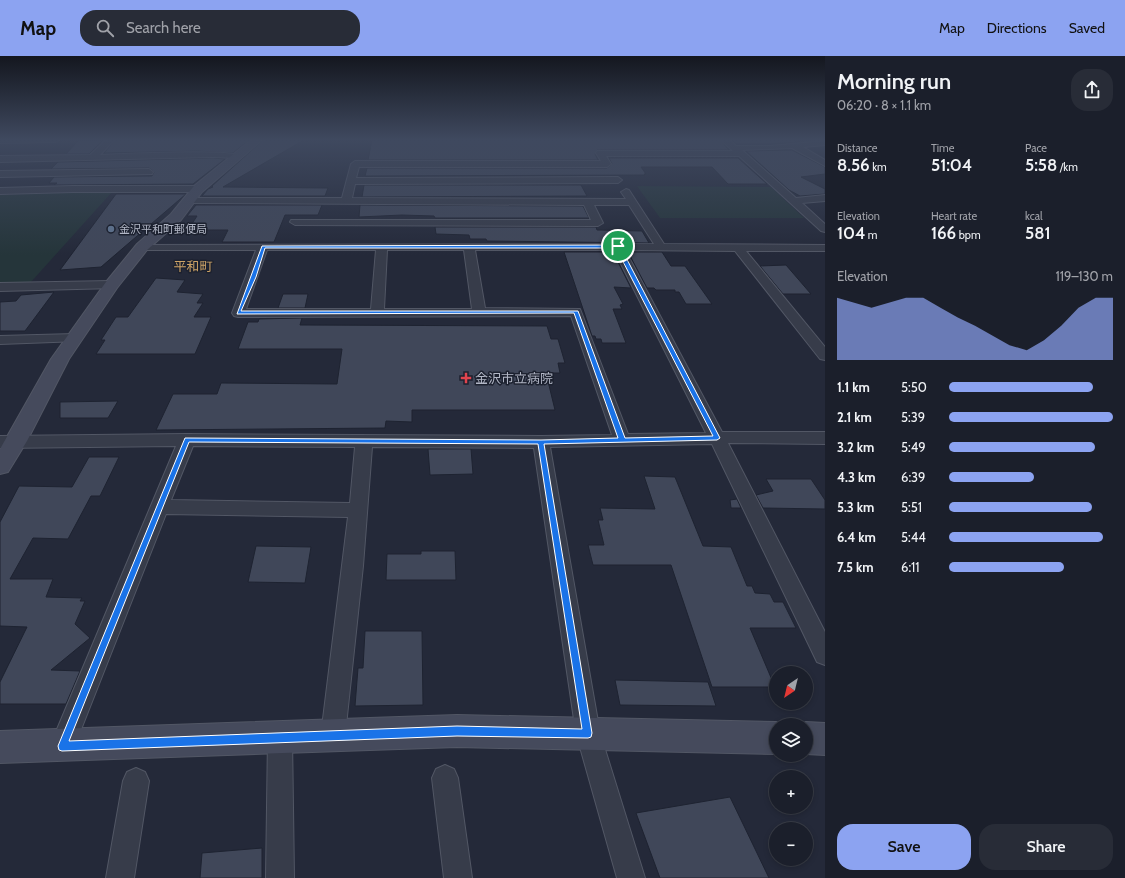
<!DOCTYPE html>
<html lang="en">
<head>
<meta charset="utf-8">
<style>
	body { margin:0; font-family:Cabin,"Noto Sans JP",sans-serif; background:#282c37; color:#f1f3f6; height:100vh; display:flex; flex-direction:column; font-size:15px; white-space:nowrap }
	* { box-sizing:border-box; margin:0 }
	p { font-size:13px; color:#a0a2a9 }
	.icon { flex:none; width:22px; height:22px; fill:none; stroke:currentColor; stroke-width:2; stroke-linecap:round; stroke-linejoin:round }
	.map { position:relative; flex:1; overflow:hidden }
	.sheet { display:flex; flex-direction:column; background:#1b1f2b; width:300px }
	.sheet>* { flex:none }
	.needle { width:26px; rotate:215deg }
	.controls { position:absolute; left:769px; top:610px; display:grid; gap:8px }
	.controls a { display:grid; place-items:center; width:44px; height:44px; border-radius:50%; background:#1b1f2b; box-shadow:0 2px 6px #0003,0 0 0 1px #393d47; font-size:20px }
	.pin { position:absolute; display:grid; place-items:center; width:34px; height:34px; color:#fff; margin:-17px; border:2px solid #fff; border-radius:50%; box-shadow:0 1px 4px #0007 }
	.round { display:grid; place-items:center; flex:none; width:42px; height:42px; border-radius:16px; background:#282c37 }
	.overview { display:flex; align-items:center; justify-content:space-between; height:68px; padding:0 12px }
	h1 { font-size:22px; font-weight:600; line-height:30px }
	.stats { display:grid; grid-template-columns:repeat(3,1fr); gap:6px; height:68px; padding:4px 12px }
	.stats div { display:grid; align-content:center }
	.stats b { font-size:17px; font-weight:600 }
	.stats small { font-size:11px; font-weight:400 }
	.stats p { font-size:11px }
	.chart { height:112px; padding:8px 12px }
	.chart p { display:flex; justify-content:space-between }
	.chart svg { width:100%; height:72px; margin-top:4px; fill:#8ca3f1; opacity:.7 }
	.primary-button { display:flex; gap:8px; margin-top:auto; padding:8px 12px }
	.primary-button a { flex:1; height:46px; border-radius:16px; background:#8ca3f1; color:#111; font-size:16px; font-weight:600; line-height:46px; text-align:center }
	.primary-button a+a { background:#282c37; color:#f1f3f6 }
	ul { padding:0 12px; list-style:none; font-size:13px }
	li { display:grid; grid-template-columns:64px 48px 1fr; align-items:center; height:30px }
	li i { height:10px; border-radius:5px; background:#8ca3f1 }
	header { display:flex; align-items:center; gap:24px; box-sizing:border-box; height:56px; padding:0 20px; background:#8ca3f1; color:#111 }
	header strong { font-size:19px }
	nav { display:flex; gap:22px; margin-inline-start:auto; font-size:14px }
	.search { width:280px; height:36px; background:#282c37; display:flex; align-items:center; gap:10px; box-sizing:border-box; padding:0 14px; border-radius:16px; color:#a0a2a9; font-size:15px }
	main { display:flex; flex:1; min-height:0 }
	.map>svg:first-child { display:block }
	.green { fill:#25353a }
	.building { fill:#404759; stroke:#1e2331 }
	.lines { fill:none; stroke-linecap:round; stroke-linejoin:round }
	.street-casing { stroke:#525765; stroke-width:2 }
	.secondary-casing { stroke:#525765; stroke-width:2 }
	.street { fill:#373c4a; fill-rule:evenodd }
	.secondary { fill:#454a5c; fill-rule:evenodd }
	.route { fill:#1a73e8; stroke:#fff; fill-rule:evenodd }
	.service-dot { fill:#5c6f8a; stroke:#1c212f; stroke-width:1.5 }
	.health-dot { fill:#e0444e; stroke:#1c212f; stroke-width:1.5 }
	.labels { text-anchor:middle; stroke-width:3; stroke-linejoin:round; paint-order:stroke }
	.far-poi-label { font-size:11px; fill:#b2b7c6; stroke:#1c212f; text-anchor:start }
	.far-quarter-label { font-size:13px; fill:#cda366; stroke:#1c212f }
	.poi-label { font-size:13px; fill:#b2b7c6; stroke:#1c212f; text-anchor:start }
</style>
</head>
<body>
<header>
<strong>Map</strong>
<div class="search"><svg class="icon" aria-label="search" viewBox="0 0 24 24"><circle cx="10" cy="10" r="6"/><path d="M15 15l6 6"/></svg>Search here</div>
<nav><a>Map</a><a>Directions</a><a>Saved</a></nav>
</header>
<main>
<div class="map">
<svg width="825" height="822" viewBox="0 0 825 822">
	<rect width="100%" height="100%" fill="#242939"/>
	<path class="green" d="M637 130 771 131 804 162H660Z
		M113 135 31 226 0 227V139Z"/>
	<path class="building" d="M103 84 89 98H66L78 85Z
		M115 84H249L233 97 197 95 104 97Z
		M263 84H304L223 131 328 132 325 140H202L208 133 213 131 212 130Z
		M372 84H720L729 94H597L595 98 598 104H368Z
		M732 84H793L797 86 770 88H737Z
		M792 94 825 111V118L801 121 825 133V138L800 140 789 134 746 95Z
		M213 102 225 103 193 128 54 129 57 127H49L54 121 152 120 154 116 149 112 51 113 58 106Z
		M609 102H738L767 128H728L712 111H641L646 118H644L645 119 365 120 367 112H607L612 108Z
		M364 129H581L587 140 362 141Z
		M116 138H186L101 211 60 214Z
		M196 149H322L318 159H285L274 186H222L228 174H190L192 171H190L197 160H187Z
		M360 149 583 150 589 162H435L434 160 402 159 359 161Z
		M435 171H596L597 174 642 175 649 187 487 185 486 183H470L469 179 436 178Z
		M564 196H613L631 232 614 231 623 248 620 249 622 253H613L626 287H602L601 283H596L595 280H592Z
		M628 196H662L671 210H685L712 248H686L679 236H675V234H656L654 232H647Z
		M786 209 811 238H783L760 210Z
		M156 222 185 224 177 236 203 238 197 247H203L194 261H211L195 298H96L105 284H101L116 261H128Z
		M54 236 25 275H0V246L16 245 21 239Z
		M283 238H308L305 252H278Z
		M302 262 300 269 547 270 551 283H558L565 307H558L560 317H546L555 354H412V366L386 365 385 372 156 374 173 338H217L221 327 337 328 342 293H238L248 266H258L259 263Z
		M118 345 108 362H60V346Z
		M428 393H471L473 418 430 419Z
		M89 401H119L100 440H91L68 483 33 482 10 523H53L46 541 82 542 80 545H85L75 568 90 582 51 614 80 615 66 648H0V626L27 571 0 570V466L19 430 72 431Z
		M644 420 675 421 703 490 731 491 747 530H752L755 537 770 538 774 546H783L796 572H750L775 631H712L671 509H593L588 489H604L598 464H603L600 452 655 453Z
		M766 423H811L825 444V453L763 452 756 439 773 435Z
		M737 443 741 452H731L730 444Z
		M256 490 311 491 305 527 248 526Z
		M421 495H455L456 524H386L387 498H421Z
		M365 575H422L423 649 355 650 358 612H363Z
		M615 624 708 626 716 650 620 649Z
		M730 741 769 822H660L636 757Z
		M262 792V822H200L202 797Z"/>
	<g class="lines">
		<defs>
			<path id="street" d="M0 84H59L55 86 0 87Z
				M106 84H114L100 99C119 98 232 93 240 100L236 102 213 101 0 106V100L90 99Z
				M721 84H730L736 90H770L825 85V89L803 91 825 104V110L792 92 742 94 796 142 825 139V145L802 147 825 168V176L821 175 739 100H606L611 108 607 111H359L356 122 618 121 622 124 618 127 355 128 352 142 626 143 621 136 626 133 629 134 664 188 825 189V195H746L825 291V304L820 303 735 195 625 194 722 376H825V388L728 387 825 576V609L817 606 712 388 550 391 600 677 645 822H617L576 677 534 392 372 391 363 510 345 679 342 688 333 691 324 688 321 679 348 461 166 458 71 699 62 702 53 699 50 690 176 390 0 392V380L187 378 541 380 612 379 571 260 238 261 234 260 232 257 256 194H142L137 191 138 189 654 188 629 149H594L603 167 598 170 295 169 290 166 291 164H591L584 149 188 147 185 146 183 144 185 142H342L351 108 355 105H601L596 97 597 95H733ZM267 194H376L371 253H246ZM387 194H464L472 253H384ZM475 194H614L706 377 628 378 580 253 485 252ZM193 390 355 391 350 447 171 444Z
				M149 113 153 116 152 118 0 121V115Z
				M73 130H198L203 133 198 136H73L0 138V132Z
				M111 225 115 226 117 229 115 232 0 235V227Z
				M75 278 80 279 82 282 80 285 0 288V280Z
				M280 669 289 672 292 681 294 822H266L268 681 271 672Z
				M445 709 454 713 458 722 472 822H444L432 722 436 713Z
				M136 712 145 716 149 725 134 822H106L123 725 127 716Z"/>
			<path id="secondary" d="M251 84H262L202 136 181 164 147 194 117 232 69 303 27 385 8 416 0 418V393L51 303 106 226 137 188 171 158 194 130Z
				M457 659 776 666 783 669H776V698L457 691 0 707V675Z
				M806 666 825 667V699L806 698V669H799Z"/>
		</defs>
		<use href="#street" class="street-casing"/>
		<use href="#secondary" class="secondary-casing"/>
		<use href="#street" class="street"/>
		<use href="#secondary" class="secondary"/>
	</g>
	<linearGradient id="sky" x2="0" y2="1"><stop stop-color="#14171f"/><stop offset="0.42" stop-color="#3f495f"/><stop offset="1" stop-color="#3f495f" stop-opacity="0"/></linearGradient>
	<rect width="825" height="199" fill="url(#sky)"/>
	<path class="route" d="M618 189 620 190 720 382 717 384 544 388 592 677 591 681 588 682 457 680 62 695 59 694 58 690 185 382 541 384 618 382 574 257 237 258 262 190ZM265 192H616L713 380 625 382 578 255H241L256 221ZM189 386 538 388 582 673 457 670 69 685Z"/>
	<circle class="service-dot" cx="111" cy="173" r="4"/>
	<path class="health-dot" d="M464 316h4v4h4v4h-4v4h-4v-4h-4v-4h4z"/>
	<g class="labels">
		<g class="far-poi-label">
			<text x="119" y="177">金沢平和町郵便局</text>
		</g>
		<g class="far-quarter-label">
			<text x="193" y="215">平和町</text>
		</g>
		<g class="poi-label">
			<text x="475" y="327">金沢市立病院</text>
		</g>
	</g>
</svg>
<div class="controls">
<a><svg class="needle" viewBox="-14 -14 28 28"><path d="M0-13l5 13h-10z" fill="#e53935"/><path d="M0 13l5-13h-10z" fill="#a0a2a9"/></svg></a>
<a><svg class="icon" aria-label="layers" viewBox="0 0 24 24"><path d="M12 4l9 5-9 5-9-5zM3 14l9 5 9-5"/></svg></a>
<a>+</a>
<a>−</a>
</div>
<div class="pin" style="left:618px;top:190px;background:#1e9e55"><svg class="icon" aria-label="arrive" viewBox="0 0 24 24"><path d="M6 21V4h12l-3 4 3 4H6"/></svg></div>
</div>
<section class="sheet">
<div class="overview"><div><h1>Morning run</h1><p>06:20 · 8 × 1.1 km</p></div><a class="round"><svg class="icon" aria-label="share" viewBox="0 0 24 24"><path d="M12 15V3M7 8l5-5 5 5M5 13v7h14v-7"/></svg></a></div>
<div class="stats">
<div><p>Distance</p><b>8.56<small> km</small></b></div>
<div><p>Time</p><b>51:04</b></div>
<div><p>Pace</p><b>5:58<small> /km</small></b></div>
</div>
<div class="stats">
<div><p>Elevation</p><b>104<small> m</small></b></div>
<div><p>Heart rate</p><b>166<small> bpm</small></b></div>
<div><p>kcal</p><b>581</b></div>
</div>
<div class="chart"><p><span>Elevation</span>119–130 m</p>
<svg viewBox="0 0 160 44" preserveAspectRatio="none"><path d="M0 44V6L10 9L20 12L30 9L40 6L50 6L60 12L70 18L80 23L90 29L100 35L110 38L120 32L130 23L140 12L150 6L160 6V44z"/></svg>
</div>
<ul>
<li><b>1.1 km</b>5:50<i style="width:88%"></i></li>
<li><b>2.1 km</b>5:39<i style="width:100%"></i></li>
<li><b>3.2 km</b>5:49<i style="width:89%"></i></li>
<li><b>4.3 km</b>6:39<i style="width:52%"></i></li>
<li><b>5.3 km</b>5:51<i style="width:87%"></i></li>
<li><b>6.4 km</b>5:44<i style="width:94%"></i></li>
<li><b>7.5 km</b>6:11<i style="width:70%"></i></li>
</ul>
<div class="primary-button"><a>Save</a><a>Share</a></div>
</section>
</main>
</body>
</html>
